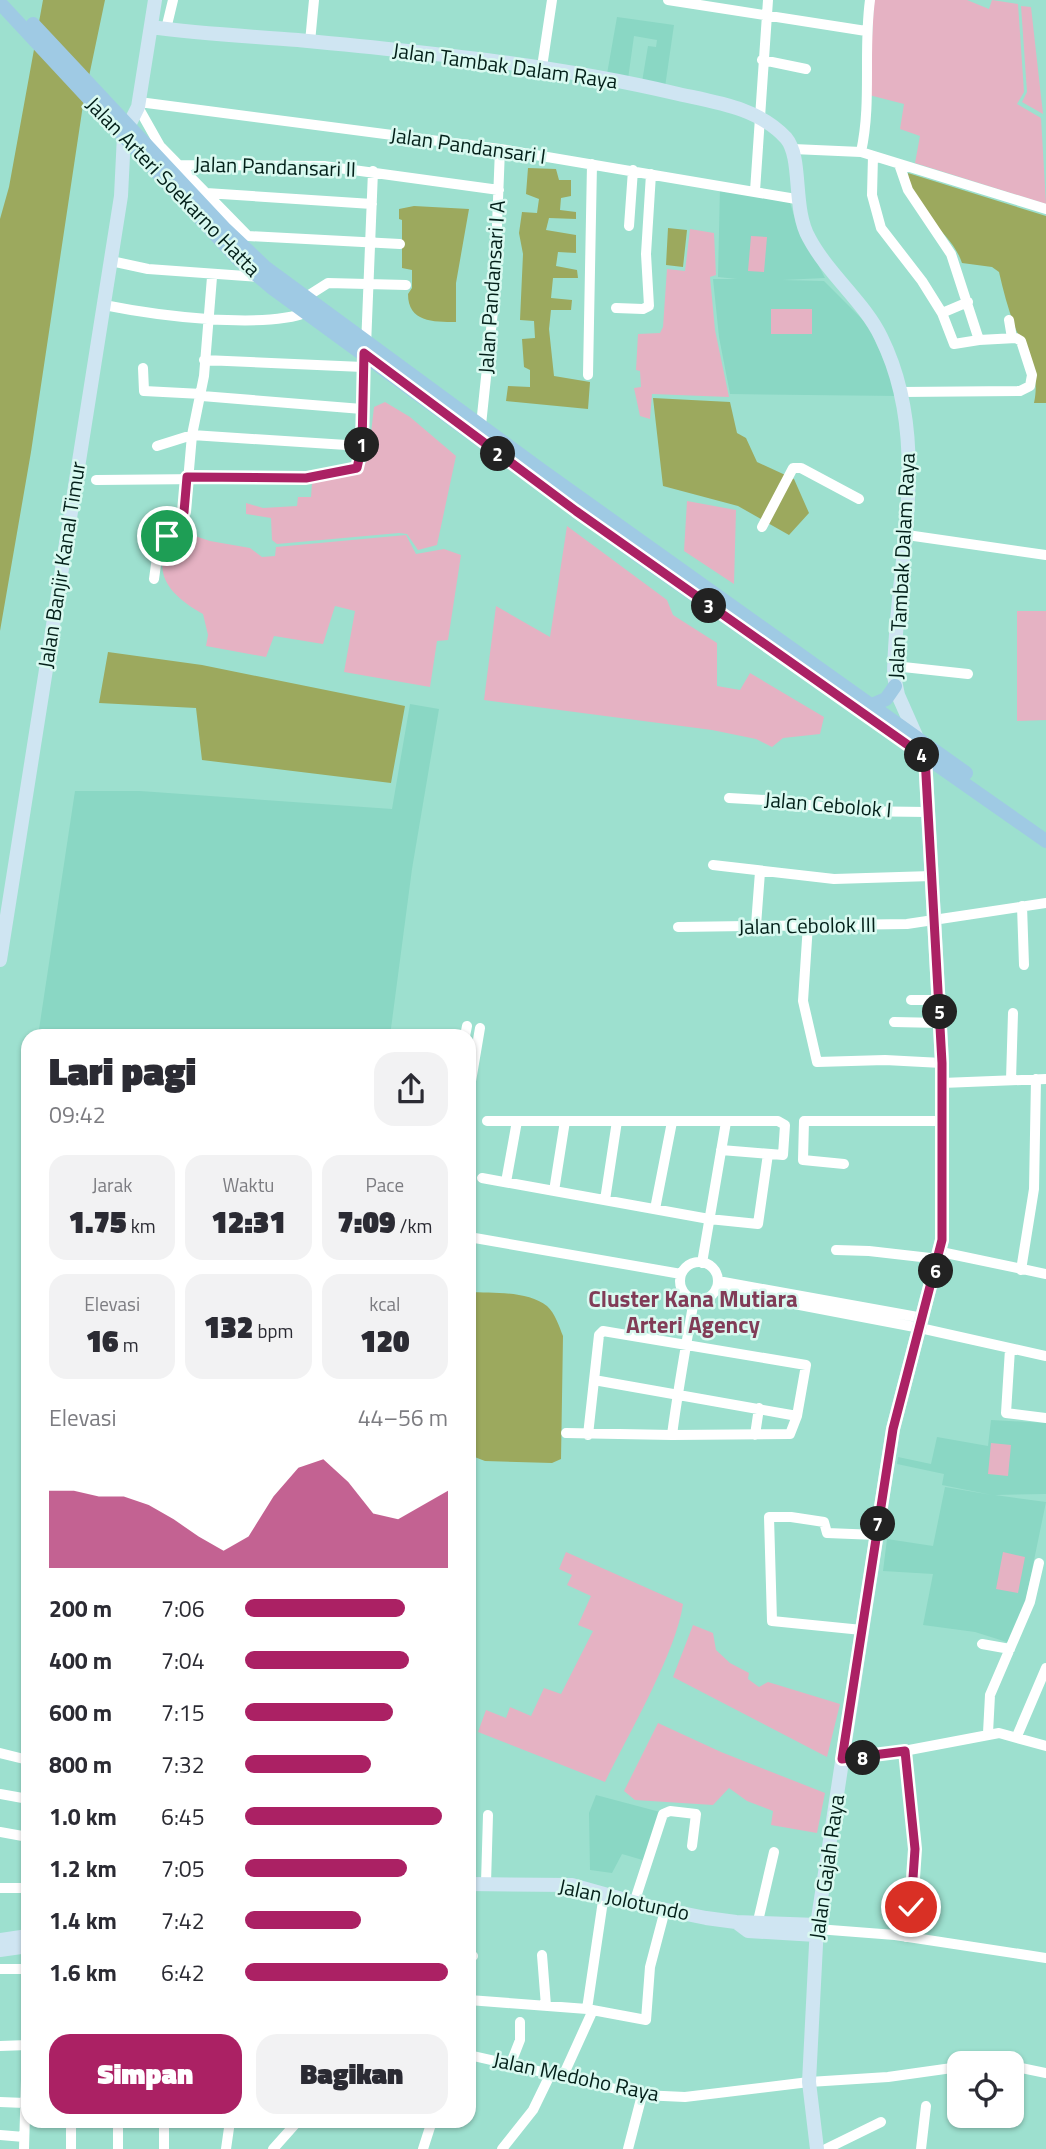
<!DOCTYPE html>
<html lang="id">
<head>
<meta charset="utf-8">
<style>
	body { margin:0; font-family:"Titillium Web",sans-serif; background:#f2f2f3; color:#2b2b33; height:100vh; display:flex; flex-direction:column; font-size:26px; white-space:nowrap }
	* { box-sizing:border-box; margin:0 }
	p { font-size:23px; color:#7c7c81 }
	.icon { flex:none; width:38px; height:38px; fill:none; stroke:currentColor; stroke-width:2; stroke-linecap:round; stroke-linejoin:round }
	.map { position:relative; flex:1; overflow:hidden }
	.drawer { position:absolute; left:21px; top:1029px; width:455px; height:1099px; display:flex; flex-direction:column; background:#fff; border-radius:21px; box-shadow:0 2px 5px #0004 }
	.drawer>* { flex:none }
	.tools { position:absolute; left:947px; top:2051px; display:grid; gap:14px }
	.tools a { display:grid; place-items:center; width:77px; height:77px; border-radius:14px; background:#fff; box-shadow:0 2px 5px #0004; font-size:35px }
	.pin { position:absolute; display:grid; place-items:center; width:60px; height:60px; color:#fff; margin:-30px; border:4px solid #fff; border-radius:50%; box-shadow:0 2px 7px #0007 }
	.km { position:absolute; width:35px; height:35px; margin:-18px; border-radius:50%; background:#222; color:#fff; font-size:19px; line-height:35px; text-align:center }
	.round { display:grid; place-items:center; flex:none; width:74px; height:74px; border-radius:21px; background:#f2f2f3 }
	.summary { display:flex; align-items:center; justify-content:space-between; height:119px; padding:0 28px }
	h1 { font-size:38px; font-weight:800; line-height:52px }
	.metrics { display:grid; grid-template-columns:repeat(3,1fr); gap:10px; height:119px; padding:7px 28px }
	.metrics div { display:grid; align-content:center; border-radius:18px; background:#f2f2f3; text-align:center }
	.metrics b { font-size:30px; font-weight:800 }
	.metrics small { font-size:19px; font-weight:400 }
	.metrics p { font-size:19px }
	.chart { height:196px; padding:14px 28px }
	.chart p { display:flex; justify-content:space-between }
	.chart svg { width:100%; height:126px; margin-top:7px; fill:#ab2164; opacity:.7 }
	.primary-button { display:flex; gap:14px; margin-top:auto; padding:14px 28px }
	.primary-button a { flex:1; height:80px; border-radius:21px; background:#ab2164; color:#fff; font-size:28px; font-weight:800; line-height:80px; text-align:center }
	.primary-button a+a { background:#f2f2f3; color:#2b2b33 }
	ul { padding:0 28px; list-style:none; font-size:23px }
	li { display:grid; grid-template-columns:112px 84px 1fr; align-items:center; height:52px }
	li i { height:18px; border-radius:9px; background:#ab2164 }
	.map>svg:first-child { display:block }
	.built { fill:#8ad7c4 }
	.green { fill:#e5b2c3 }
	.water { fill:#9ca95e }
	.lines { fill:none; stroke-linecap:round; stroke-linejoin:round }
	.street { stroke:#fff; stroke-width:10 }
	.secondary { stroke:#cfe5f2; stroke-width:14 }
	.primary { stroke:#9fcae4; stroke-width:14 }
	.route-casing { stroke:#fff; stroke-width:14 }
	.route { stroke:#ab2164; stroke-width:9 }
	.labels { text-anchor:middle; stroke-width:5; stroke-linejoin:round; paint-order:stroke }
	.street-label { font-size:21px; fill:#031f19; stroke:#d9f9f0 }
	.neighbourhood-label { font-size:23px; font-weight:bold; fill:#813c57; stroke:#d9f9f0 }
</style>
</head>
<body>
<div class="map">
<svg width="1046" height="2149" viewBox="0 0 1046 2149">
	<rect width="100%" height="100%" fill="#9de0cf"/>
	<path class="built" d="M617 17 674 25 665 87 642 82 648 46 656 47 657 40 634 36 628 79 607 74Z
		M720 187 789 199 795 219 825 278 782 280 824 281 869 326 899 396 730 394 719 337 713 279H737L718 277Z
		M410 704 439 709 412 869 390 1036H38L75 791H140L392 809Z
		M991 1420 1046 1423V1494L995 1495 1046 1502 1025 1604 1010 1643 975 1632 923 1625 933 1574 883 1571 887 1539 933 1546 945 1487 992 1495 942 1485 944 1474 897 1464 898 1457 931 1464 937 1437 988 1446Z
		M596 1795 660 1812 646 1861 622 1854 612 1873 590 1870 589 1813Z"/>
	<path class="green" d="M874 0H967L989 9 992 0 1018 4 1024 92 1017 104 1041 118 1046 204 915 163 920 136 900 129 904 104 869 95Z
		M1021 6 1031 7 1043 114 1022 102 1027 92Z
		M690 229 714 233 716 275 710 277 715 330 729 397 652 394 650 419 640 416 634 388 641 387 640 371 636 370 638 334 660 333 663 327 667 269 685 271Z
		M751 236 767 237 764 272 748 271Z
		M771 309H812V334H771Z
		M385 402 410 417 456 456 437 545 418 550 407 534 399 533 277 544 272 540 271 518 246 514V503L263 508 297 506 298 497H311L312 483 359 473 368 459 374 407Z
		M687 501 736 510 734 584 684 551Z
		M567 526 667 600 673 615 717 643V686L740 690 750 673 824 717 820 734 783 738 772 747 756 739 712 730 484 700 496 606 550 637Z
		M180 531 210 541 250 548 262 557 275 556 276 547 406 535 416 554 444 549 461 555 448 640 437 641 430 687 344 672 355 611 335 606 323 644 274 636 266 657 206 646 208 635 203 614C167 594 145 567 180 531Z
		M1017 611H1046V720L1017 721Z
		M991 1443 1011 1445 1008 1476 988 1474Z
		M566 1552 683 1604C676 1653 628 1735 605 1782L478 1732 486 1710 506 1718 510 1707 531 1716 544 1688 561 1694 593 1631 578 1625 591 1596 567 1585 572 1575 559 1569Z
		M1003 1552 1025 1557 1018 1593 996 1589Z
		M693 1625 713 1633 716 1650 730 1663 749 1673 748 1679 759 1687 768 1682 840 1704 827 1757 673 1677Z
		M658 1723 721 1752 825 1793 817 1833 771 1825 773 1811 747 1801 729 1788 713 1805 635 1800 624 1791Z"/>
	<path class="water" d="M43 0H105L83 105 31 452 0 631V219L9 187Z
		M528 168 556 169 559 180H571V196L561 198 560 210 576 212V219L549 218 546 230 576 235V253L558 252 556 266 577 270 578 278H553L551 298 572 300 571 310H551L549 329 554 376 590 382 588 409 506 401 508 386 530 387V370L524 367 522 339 535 338 534 321 520 320 523 254 519 233 522 212 537 213 539 199 526 194Z
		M908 173 1046 216V403H1034C1041 371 1025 353 1014 325 1008 308 1003 290 999 272L992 267 962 263C951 229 910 214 908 173Z
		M414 206 469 209 456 283V322C433 322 408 322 408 294L412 288V270L402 268V220L399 219V209Z
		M668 228 687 230 683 267 666 265Z
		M653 398 730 402 737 433 746 438 757 462 794 479 809 513 789 535 738 506 663 486Z
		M108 652 202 665 405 706 391 783 202 760 196 708 99 703Z
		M469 1292C492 1293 528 1291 547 1306 555 1313 559 1326 563 1336L561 1459 552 1463 485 1461 472 1456Z"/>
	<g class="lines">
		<path class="street" d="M668 0 866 31
			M166 29 173 0
			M310 42 314 0
			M762 60 806 69
			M542 67 552 0
			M139 102 500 149 796 199
			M138 107 160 146 248 236 400 244
			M793 149 861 152 1046 209
			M861 152C872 102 863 51 870 0
			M873 156 872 195 881 228 922 281 942 313
			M899 164 908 190 951 254 979 340 1016 338 1021 341 1032 375 1030 386 1020 391 901 392
			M178 165 324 166 499 190
			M755 191 768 0
			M206 193 372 204
			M629 226 633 170
			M111 261 148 269 258 277
			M306 297 328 283 406 285
			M968 302 942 313 954 344 979 340
			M104 305C154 315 262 330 308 312
			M616 308 643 309 649 306 646 254 651 174
			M1009 320 1012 338
			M204 360 363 367
			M143 368 144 391 202 394
			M588 375 592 164
			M202 396 362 409
			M481 425 494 301 500 149
			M157 446 192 435 362 446
			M96 480 306 478 357 468 362 446 373 171
			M762 527 793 468H801L859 499
			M907 535 1046 555
			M154 579 158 550 184 512 186 504 192 435 204 376 212 277 209 274
			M894 666 968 674
			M729 798 782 801 849 811 927 812
			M713 865 834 879 932 876
			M1022 906 1024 965
			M808 924 803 1001 817 1062 885 1060 942 1063
			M756 925 760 872
			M678 927 907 924 1046 903
			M911 1000H940
			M894 1022 941 1023
			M465 1036 467 1026
			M1011 1080 1013 1013
			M942 1083 1046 1079
			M469 1093 480 1028
			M487 1121H778L785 1125 783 1155 721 1150
			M844 1164 803 1160 804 1121H942
			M482 1178 709 1219 758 1224 768 1154
			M506 1182 517 1121
			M554 1191 565 1121
			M605 1200 617 1121
			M655 1209 672 1122
			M469 1237 681 1274
			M836 1250 869 1251 939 1259
			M941 1252 1046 1274
			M680 1281a19 19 0 1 1 38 0a19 19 0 1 1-38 0Z
			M702 1263 726 1122
			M1021 1270 1034 1189 1036 1079
			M718 1281 923 1318
			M716 1289 920 1328 1046 1356
			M1010 1349 1006 1413 1046 1418
			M594 1380 797 1416
			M566 1433 672 1435
			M588 1435 599 1335 603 1331 806 1365 797 1416 790 1434 672 1435C678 1389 686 1345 694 1300
			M755 1435 759 1408
			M862 1630 772 1621 769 1517H791L824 1522 827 1533 877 1535
			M982 1644 1010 1649
			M988 1733 990 1695 1030 1602 1039 1563
			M1017 1736 1046 1668
			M905 1751 915 1849 905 1937
			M0 1753 28 1760
			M842 1759 888 1754 999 1733 1046 1746
			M0 1794 28 1799
			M0 1832 28 1837
			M486 1883 488 1815
			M0 1888H28
			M634 1903 663 1814 670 1811 696 1814 692 1846
			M758 1921 774 1852
			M817 1929 895 1935 1046 1958
			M542 1955 546 2006
			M469 1956H473
			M0 1969H28
			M469 2000 587 2009 646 2020 650 1967 665 1910
			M587 2009 604 1894
			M0 2046 28 2045
			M469 2055 642 2095 685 2097 809 2082 888 2077 959 2067
			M511 2063 520 2040V2022
			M979 2063H999
			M1012 2066 1046 2073
			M563 2076 593 2010
			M0 2102 25 2103
			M0 2135 24 2137
			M24 2149 27 2045
			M71 2149V2121
			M118 2149V2121
			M164 2149V2121
			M226 2149 230 2121
			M273 2149 298 2121
			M423 2149 432 2121
			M502 2149 533 2110 551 2073
			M628 2149 642 2095
			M826 2149 881 2122
			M921 2149 926 2106"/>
		<path class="secondary" d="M151 27C200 34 249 36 298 40 424 52 551 64 674 93 713 102 758 107 786 138 803 158 792 208 809 238 828 274 865 303 881 337 934 444 895 563 894 676L898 695 925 756 942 1063V1240L893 1429 817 1925 809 2082 817 2149
			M0 960 121 196 124 135 138 107 155 0
			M469 1884 572 1885 647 1906 706 1918 736 1922 817 1925
			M736 1922 748 1931 816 1935
			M0 1940 28 1936
			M0 1950 28 1946"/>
		<path class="primary" d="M0 3 239 260 271 287 639 556 1046 841
			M33 24 224 228 266 268 541 470 966 773
			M872 705 886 699 895 686"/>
	</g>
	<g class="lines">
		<defs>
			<path id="route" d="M167 536 184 512 187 477 306 478 357 468 362 446 364 353 576 511 925 757 942 1063V1240L893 1429 842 1759 905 1751 915 1849 911 1907"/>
		</defs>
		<use href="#route" class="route-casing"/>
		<use href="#route" class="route"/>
	</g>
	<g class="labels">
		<g class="street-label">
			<text transform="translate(505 66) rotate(8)" y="7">Jalan Tambak Dalam Raya</text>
			<text transform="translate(468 146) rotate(8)" y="7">Jalan Pandansari I</text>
			<text transform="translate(275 167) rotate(2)" y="7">Jalan Pandansari II</text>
			<text transform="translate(173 187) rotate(46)" y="7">Jalan Arteri Soekarno Hatta</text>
			<text transform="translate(492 287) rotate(-86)" y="7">Jalan Pandansari I A</text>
			<text transform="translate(62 565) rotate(-81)" y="7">Jalan Banjir Kanal Timur</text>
			<text transform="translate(902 566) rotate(-87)" y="7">Jalan Tambak Dalam Raya</text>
			<text transform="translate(828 805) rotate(5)" y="7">Jalan Cebolok I</text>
			<text transform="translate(807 926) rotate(-1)" y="7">Jalan Cebolok III</text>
			<text transform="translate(827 1867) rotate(-82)" y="7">Jalan Gajah Raya</text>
			<text transform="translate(624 1900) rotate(12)" y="7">Jalan Jolotundo</text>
			<text transform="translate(576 2077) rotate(12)" y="7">Jalan Medoho Raya</text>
		</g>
		<g class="neighbourhood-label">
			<text x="693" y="1307">Cluster Kana Mutiara<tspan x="693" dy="26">Arteri Agency</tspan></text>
		</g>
	</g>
</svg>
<div class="tools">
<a><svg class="icon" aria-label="locate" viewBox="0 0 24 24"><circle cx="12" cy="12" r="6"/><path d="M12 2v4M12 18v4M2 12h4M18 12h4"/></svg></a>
</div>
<div class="pin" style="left:167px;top:536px;background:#1e9e55"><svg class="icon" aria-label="arrive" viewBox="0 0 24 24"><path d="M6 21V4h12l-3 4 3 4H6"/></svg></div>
<div class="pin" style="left:911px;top:1907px;background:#d93025"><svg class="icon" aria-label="check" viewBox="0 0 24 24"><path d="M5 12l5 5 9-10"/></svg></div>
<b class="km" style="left:362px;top:445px">1</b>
<b class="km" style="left:498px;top:454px">2</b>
<b class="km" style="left:709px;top:606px">3</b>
<b class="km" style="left:922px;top:755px">4</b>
<b class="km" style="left:940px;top:1012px">5</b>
<b class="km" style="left:936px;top:1271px">6</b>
<b class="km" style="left:878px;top:1524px">7</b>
<b class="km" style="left:863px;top:1758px">8</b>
<section class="drawer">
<div class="summary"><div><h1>Lari pagi</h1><p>09:42</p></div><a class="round"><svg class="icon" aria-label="share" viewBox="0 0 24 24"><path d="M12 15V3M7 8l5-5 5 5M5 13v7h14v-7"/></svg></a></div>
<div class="metrics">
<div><p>Jarak</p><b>1.75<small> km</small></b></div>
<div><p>Waktu</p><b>12:31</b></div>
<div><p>Pace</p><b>7:09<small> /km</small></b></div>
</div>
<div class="metrics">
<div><p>Elevasi</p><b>16<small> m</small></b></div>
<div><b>132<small> bpm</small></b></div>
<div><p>kcal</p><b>120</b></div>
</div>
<div class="chart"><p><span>Elevasi</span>44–56 m</p>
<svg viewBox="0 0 160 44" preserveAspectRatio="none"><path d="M0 44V17L10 17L20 19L30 19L40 22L50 27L60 33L70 38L80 33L90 19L100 9L110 6L120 14L130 25L140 27L150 22L160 17V44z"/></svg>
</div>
<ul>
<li><b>200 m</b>7:06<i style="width:79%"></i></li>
<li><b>400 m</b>7:04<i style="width:81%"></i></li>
<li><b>600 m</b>7:15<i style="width:73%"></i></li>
<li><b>800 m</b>7:32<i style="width:62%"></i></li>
<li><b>1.0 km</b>6:45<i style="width:97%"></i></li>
<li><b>1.2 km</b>7:05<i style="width:80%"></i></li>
<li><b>1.4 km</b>7:42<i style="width:57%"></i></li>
<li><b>1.6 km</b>6:42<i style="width:100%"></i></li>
</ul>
<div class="primary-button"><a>Simpan</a><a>Bagikan</a></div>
</section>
</div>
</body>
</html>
